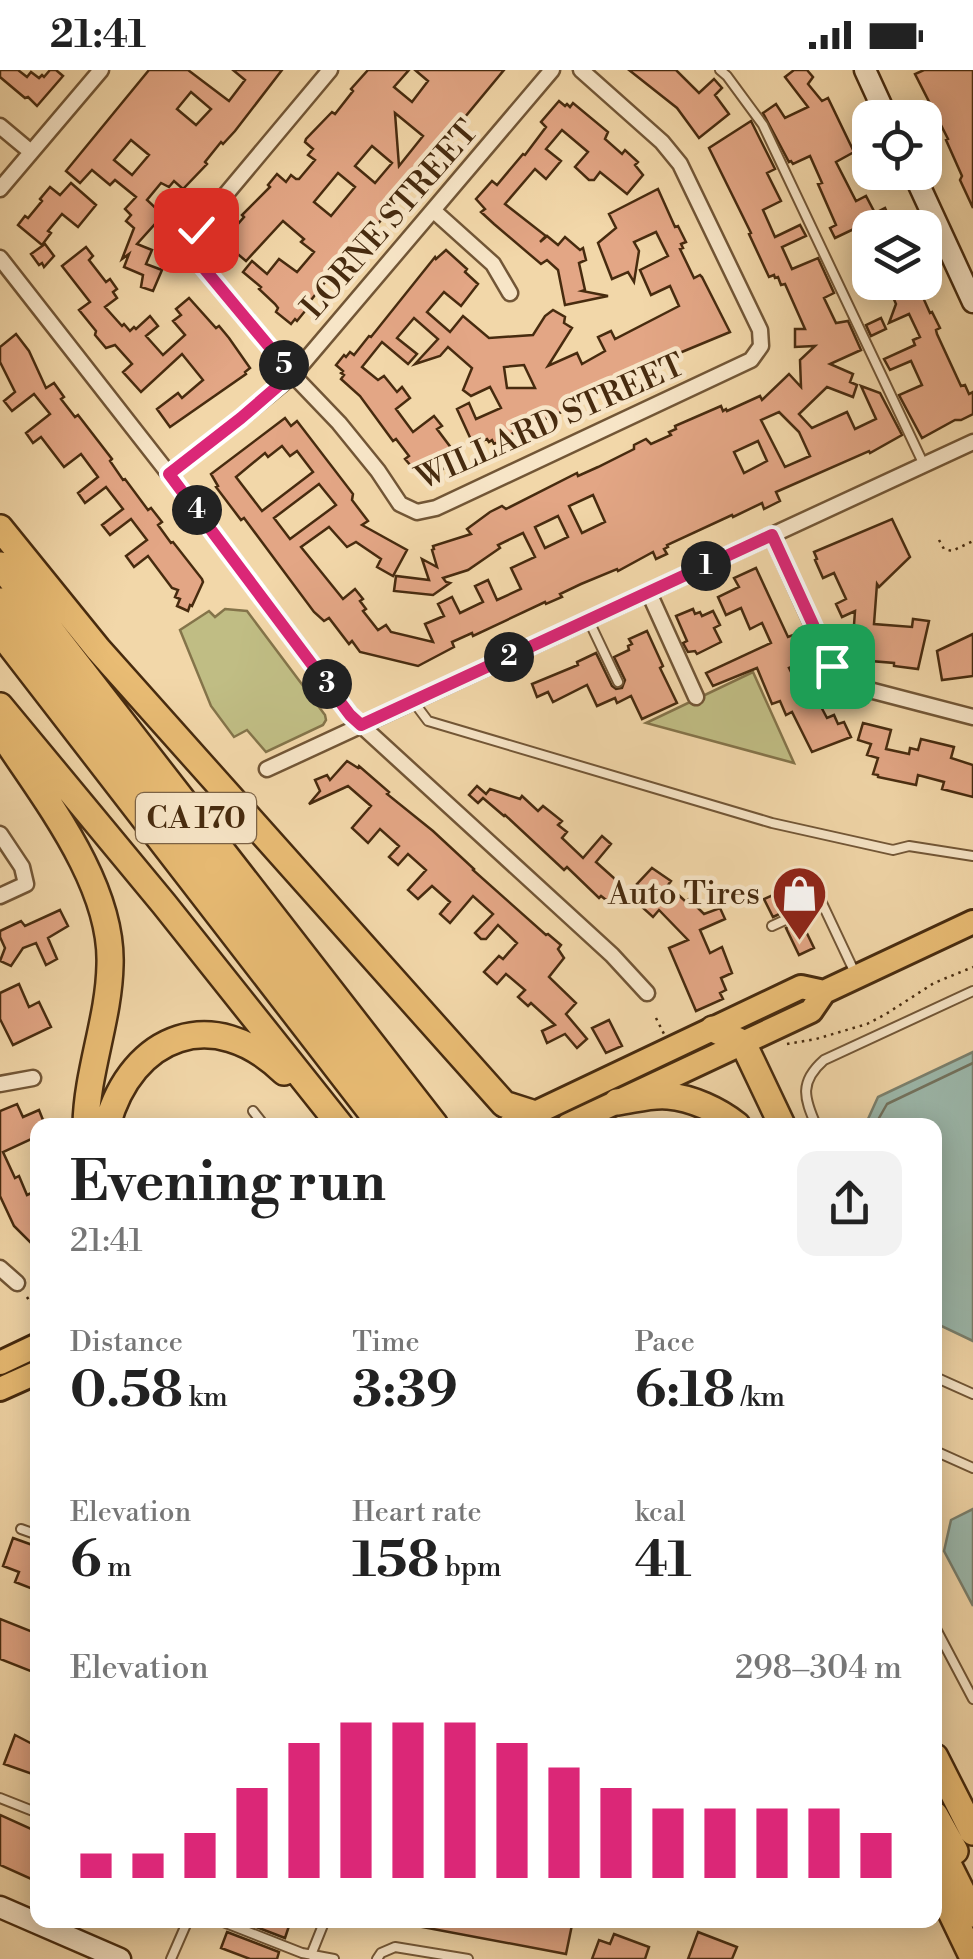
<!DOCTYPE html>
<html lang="en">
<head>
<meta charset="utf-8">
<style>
	body { margin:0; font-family:"Libre Bodoni",serif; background:#f2f2f2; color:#222; height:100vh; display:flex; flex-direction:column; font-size:38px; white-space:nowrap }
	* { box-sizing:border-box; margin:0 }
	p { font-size:32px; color:#767676 }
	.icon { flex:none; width:55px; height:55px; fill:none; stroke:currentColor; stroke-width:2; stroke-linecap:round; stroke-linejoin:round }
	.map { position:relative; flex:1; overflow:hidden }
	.sheet { position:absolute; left:30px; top:1048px; width:912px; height:810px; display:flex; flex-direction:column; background:#fff; border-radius:20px; box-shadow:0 5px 25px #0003 }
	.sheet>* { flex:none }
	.controls { position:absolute; left:852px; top:30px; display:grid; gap:20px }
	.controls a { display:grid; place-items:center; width:90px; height:90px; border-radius:20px; background:#fff; box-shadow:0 5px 25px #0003; font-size:50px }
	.pin { position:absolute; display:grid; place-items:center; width:85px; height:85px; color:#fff; margin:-42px; border-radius:20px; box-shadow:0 5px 15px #0006 }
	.km { position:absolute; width:50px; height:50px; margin:-25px; border-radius:50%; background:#222; color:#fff; font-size:28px; line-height:50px; text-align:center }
	.round { display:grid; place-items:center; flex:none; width:105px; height:105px; border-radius:20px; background:#f2f2f2 }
	.summary { display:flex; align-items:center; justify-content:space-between; height:170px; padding:0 40px }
	h1 { font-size:55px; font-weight:700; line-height:75px }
	.stats { display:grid; grid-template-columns:repeat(3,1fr); gap:15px; height:170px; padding:10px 40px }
	.stats div { display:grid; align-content:center }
	.stats b { font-size:50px; font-weight:700 }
	.stats small { font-size:28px; font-weight:400 }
	.stats p { font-size:28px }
	.chart { height:280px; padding:20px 40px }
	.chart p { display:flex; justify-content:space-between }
	.chart svg { width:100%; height:180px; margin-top:10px; stroke:#db2777; stroke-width:6 }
	.status { display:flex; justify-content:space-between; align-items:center; height:70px; padding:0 50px; background:#fff; direction:ltr }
	.status svg { height:28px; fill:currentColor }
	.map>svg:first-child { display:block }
	.green { fill:#c0bd84; stroke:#84744a; stroke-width:2.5 }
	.water { fill:#9cb9ad; stroke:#7a806e; stroke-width:2.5 }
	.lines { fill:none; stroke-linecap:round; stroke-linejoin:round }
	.shore { stroke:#72725e; stroke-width:2.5 }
	.building { fill:#e3a685; stroke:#472b0f; stroke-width:2.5; fill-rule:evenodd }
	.service-casing { stroke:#725636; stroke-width:12 }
	.minor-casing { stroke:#725636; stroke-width:19 }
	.secondary-casing { stroke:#472b0f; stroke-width:25 }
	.primary-casing { stroke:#472b0f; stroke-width:28 }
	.motorway-casing { stroke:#472b0f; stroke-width:30 }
	.path { stroke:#472b0f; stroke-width:2.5; stroke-dasharray:2.5 5; stroke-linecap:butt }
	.service { stroke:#f7e5c7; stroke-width:8 }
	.minor { stroke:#f7e5c7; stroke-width:14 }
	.secondary { stroke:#f7e5c7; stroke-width:20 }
	.primary { stroke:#e9bc74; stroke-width:22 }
	.motorway { stroke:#e9bc74; stroke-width:25 }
	.route-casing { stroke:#fff; stroke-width:20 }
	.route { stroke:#db2777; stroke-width:12 }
	.labels { text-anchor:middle; stroke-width:9; stroke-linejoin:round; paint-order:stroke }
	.shield { fill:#f7e5c7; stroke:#7c6346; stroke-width:2.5 }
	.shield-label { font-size:30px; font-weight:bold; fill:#472b0f }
	.street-label { font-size:32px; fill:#472b0f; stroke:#f7e5c7 }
	.poi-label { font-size:32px; fill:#472b0f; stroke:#f7e5c7; text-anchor:end }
</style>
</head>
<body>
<div class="status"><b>21:41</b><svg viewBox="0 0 49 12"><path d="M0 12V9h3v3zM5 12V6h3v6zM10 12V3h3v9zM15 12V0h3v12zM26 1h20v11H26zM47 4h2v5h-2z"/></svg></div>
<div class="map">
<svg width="973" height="1889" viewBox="0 0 973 1889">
	<rect width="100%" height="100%" fill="#f2d7a9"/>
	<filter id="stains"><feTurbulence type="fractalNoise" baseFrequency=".002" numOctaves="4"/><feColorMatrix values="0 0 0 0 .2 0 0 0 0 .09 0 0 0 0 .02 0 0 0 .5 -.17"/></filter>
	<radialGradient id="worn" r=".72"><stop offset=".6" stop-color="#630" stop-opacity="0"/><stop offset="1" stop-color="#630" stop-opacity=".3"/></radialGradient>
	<path class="green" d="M225 539 247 541 325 645 326 650 323 655 266 682 247 660 234 667 211 636 180 560 209 541 215 547Z
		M753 602 794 693 646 653Z"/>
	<path class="water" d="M973 982V1271L935 1253V1055H870L868 1049 878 1027Z
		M973 1439V1536L944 1481 951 1450Z"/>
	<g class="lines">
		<path class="shore" d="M879 1055V1048L887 1034 973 993"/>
	</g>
	<path class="building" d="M0 0H18L27 7 31 2 39 8 42 5 44 7 50 0H56L63 6 37 36 28 27 25 28 0 7Z
		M149 0H188L229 31 245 10 233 0H282L235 61 223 74 221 72 205 92 207 94 183 119 174 111 169 117 161 113 147 130 163 145 137 174 152 180 146 194 162 200 153 221 141 217 143 205 124 197 129 184 122 189 134 158 126 151 131 145 125 139 136 127 115 110 110 115 92 100 80 113 66 101ZM191 22 211 39 196 55 177 39ZM131 70 149 85 132 105 114 90Z
		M368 0H409L394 17 412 32 428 11 415 0H504L436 82 438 84 426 97 423 94 375 158 349 188 346 185 308 234 310 235 297 251 295 249 291 254 276 242 278 238 275 234 259 219 261 217 243 202 252 191 267 204 279 189 297 202 314 182 301 172 304 169 283 151 246 191 227 175 235 166 231 162 244 147 242 145 270 117 268 115 277 104 286 112 291 105 296 109H299L315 90 308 85 313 79 305 72 306 69 332 42 335 44 353 21 351 19ZM395 43 423 66 399 96ZM372 76 392 93 375 113 355 96ZM338 103 355 117 331 146 314 132Z
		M629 0H676L699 23 714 9 722 18 715 25 729 44 699 68 677 38Z
		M794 0H807L813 7 808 14 822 31 828 28 854 82 836 92 856 131 866 126 875 143 885 138 894 158H870V182L858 157 835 168 830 158 836 155 818 114 822 113 810 86 793 94 791 91 789 92 763 43 776 34 785 48 808 37 785 7Z
		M924 0H973V138L960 110 962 106 946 70 948 69 915 4Z
		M559 31 565 36 567 34 570 37 573 33 608 62 605 69 622 84 625 80 638 92 635 95 643 105 627 124 600 102 594 110H589L575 97 588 82 562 60 546 79 561 91 546 109 535 99 505 134 546 166 540 172 547 166 558 175 565 167 580 180 583 178 586 190 579 193 585 220 582 221 608 226 565 235 558 200 547 190 541 194 494 154 481 142 485 139 476 129 492 111 497 115 523 84 525 85 546 57 541 52Z
		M751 51 775 99 767 103 781 131 763 140 775 167 800 155 806 166 782 177 792 199 818 188 834 223 824 228 836 253 848 251 861 280 830 294 853 304 850 312 857 315 853 327 827 317 799 344 812 358 847 342 855 359 876 349 861 316 880 323 902 365 870 383 869 381 776 422 780 431 764 439 762 433 733 447 732 445 667 475 668 477 664 479 667 484 656 489 653 482 618 501 617 499 581 514 560 524 562 527 546 534 545 532 473 566 472 563 452 572 454 577 418 596 360 582 352 571 349 574 329 548 324 551 314 542 244 448 241 450 216 417 218 416 211 404 285 348 291 356 297 351 353 424 352 430 368 451 362 455 407 480 393 506 377 497 381 489 356 472 347 477 329 457 301 477 343 529 355 519 363 529 360 531 366 539 363 541 378 560 386 555 391 562 433 572 425 554 444 546 438 534 452 527 460 543 483 532 475 516 488 510 497 530 521 519 511 498 535 487 523 463 498 475 500 478 468 500 443 508 446 512 450 513 433 525 394 521 396 506 429 510 422 489 437 497 432 480 434 479 433 476 471 464 467 459 490 442 502 436 506 439 577 403 578 406 598 397 634 379V375L646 369 651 374 671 365 669 362 676 359 675 356 721 336 723 341 726 339 727 341 760 326 762 330 789 304 801 317 800 290 815 276 795 277V259H805L785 214 781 215 778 207 775 208 774 205 769 207 749 164 751 163 709 78ZM779 342 799 362 810 386 785 397 761 350ZM758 371 767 391 744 403 734 382ZM282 376 290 386 297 381 313 402 262 441 236 407 265 383 268 387ZM319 414 336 435 290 469 274 448ZM593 425 605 452 582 463 569 436ZM558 446 568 467 545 478 535 457Z
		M71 113 96 135 78 157 62 144 48 161 51 163 42 175 18 155 25 146 28 148 42 131 40 129 50 117 60 125Z
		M658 119 675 157 678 156 686 172 681 174 683 178 680 179 694 208 700 205 702 207 730 262 677 284 678 286 602 325 600 320 581 330 582 333 509 365 510 367 494 374 492 370 489 372 487 369 473 374 457 339 469 333 476 349 501 338 490 317 471 326 463 320 472 298 448 277 440 286 415 294 438 269 414 248 397 268 417 284 408 294 382 272 362 297 378 310 384 306 397 322 402 317 410 328 396 339 413 362 434 346 442 356 437 359 452 379 457 376 465 388 447 396 430 409 425 402 423 403 421 400 417 403 405 389 409 386 396 369 393 371 360 326 341 309 344 305 341 303 343 301 336 295 344 285 346 287 350 282 354 285 369 266 371 267 435 187 436 189 446 180 467 199 465 202 478 214 461 236 444 222 427 242 450 262 463 246 489 268 533 265 545 246 553 240 565 247 564 253 572 258 548 296 577 283 582 294 605 281 598 267 611 261 615 269 679 236 670 216 651 225 640 200 668 186 656 162 634 172 639 181 634 212 628 202 612 209 598 173 616 158 609 144ZM524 295 535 318H507L504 297Z
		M45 174 54 186 44 197 42 193 39 195 31 184Z
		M86 177 93 186 89 190 106 212 110 209 117 219 113 222 117 228 105 237 122 256 124 254 130 261 134 257 136 259 150 246 158 256 146 266 163 285 185 265 173 251 181 245 176 239 189 228 216 258 219 256 229 268 250 298 245 302 246 304 170 357 157 339 178 323 182 328 203 310 182 284 141 322 123 302 132 294 115 275 106 278 95 265 96 261 79 240 90 232 62 196Z
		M906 212H920L924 221 921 223 930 243 932 242 940 258 936 260 937 264 961 316 965 315 969 324 973 322V344L961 350H955L922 368 899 325 922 315 911 291 890 300 884 289 915 275 913 270 920 267 909 244 889 253 896 234 890 220Z
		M881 248 886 259 871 266 866 255Z
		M16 264 29 281 46 318 54 313 64 327 61 329 75 347 78 345 112 389 110 391 123 410 125 409 148 440 151 438 162 452 158 455 171 473 173 472 202 509 203 512 192 536 190 535 188 541 177 536 180 529 175 527 178 520 172 518 148 486 134 497 126 486 147 470 131 449 110 465 102 455 123 439 106 417 85 433 78 423 98 407 81 384 64 397 41 367 33 373 26 363 50 344 34 324 12 341 4 331 15 322 0 292V277Z
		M892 449 910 487 879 517 877 514 874 554 912 557 913 549 929 551 918 599 894 596V593L871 591 872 580 862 578V570L853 569 855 541 842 547 836 534 846 529 834 503 823 508 815 490 817 489 814 482Z
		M756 498 788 567 793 565 799 576 794 579 801 593 789 598 800 620 810 616 827 648 834 645 838 654 844 652 851 667 812 682 792 642 786 645 780 631 772 634 757 598 713 616 706 603 771 573 762 553 750 559 741 538 726 545 718 527 739 517 734 508Z
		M693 539 695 544 700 542 702 546 713 541 720 555 714 558 721 572 697 584 695 581 688 582 683 573 687 571 676 546Z
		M647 561 663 596 660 598 677 633 642 649 631 626 617 633 615 628 597 636 587 615 553 632 548 622 537 627 532 614 578 595 577 592 596 583 612 616 616 619 622 618 625 610 614 587 629 580 628 576 632 574 629 569Z
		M973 564V606L942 610 937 581Z
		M863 653 891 660 886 679 909 684 910 678 918 680 921 669 954 677 951 688 973 695V727L942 719 944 712 918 705 916 715 878 707V705L873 704 878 688 867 685 871 674 858 670Z
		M347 691 358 698 359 696 389 722 387 724 433 761 474 799 473 800 546 865 548 864 561 875 558 879 564 888 549 907 576 933 566 944 587 969 577 978 565 964 547 973 542 961 555 955 531 933 528 936 518 927 525 920 506 904 497 914 484 902 499 886 503 889 517 873 498 855 486 869H481L475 863 493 844 473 826 450 853 440 844 450 832 432 816 418 829 408 820 426 800 408 784 398 795 389 787 399 776 380 759 368 773 352 758 371 736 348 716 309 734 320 721 315 710 327 705 330 710Z
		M477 716 486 724 490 719 520 729 522 726 538 741 543 736 562 751 558 755 567 762 562 768 583 788 602 766 611 774 596 792 624 817 610 833 601 826 599 828 567 797 564 800 505 745 504 746 483 728 478 733 469 725Z
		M652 798 671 811 668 815 686 832 689 829 704 844 720 838 725 849 700 860 710 883 722 877 732 903 721 908 726 920 720 923 723 929 696 941 669 878 688 870 659 840 653 847 642 837 651 827 637 814Z
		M804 811 812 829 773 847 764 829Z
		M60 840 68 856 48 868 57 889 46 895 36 873 23 878 11 896 0 891 5 878 0 867V861L21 851 25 856Z
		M801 851 814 878 799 885 786 858Z
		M19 914 29 937 39 932 51 957 13 975 0 949V923Z
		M609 950 622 976 606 983 592 958Z
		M17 1034 23 1047 39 1040 45 1055H38V1066L3 1082 15 1108 19 1106 27 1125 38 1120V1180L14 1156 0 1126V1041Z
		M13 1468 38 1477V1521L15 1512 19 1502 3 1496Z
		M0 1549 38 1564V1604L0 1589Z
		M15 1665 38 1677V1706L4 1694Z
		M0 1745 38 1762V1812L0 1795Z
		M238 1850H291L285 1868Z
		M418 1850H573L566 1884 417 1856Z
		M227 1862 279 1882 277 1889H250L221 1878Z
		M698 1862 737 1877 732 1889H688Z
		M614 1864 649 1877 645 1889H592L599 1870 610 1874Z"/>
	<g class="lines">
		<defs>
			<path id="service" d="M720 0 727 6 763 55 924 395
				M589 551 618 612
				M413 631 428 651 772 753 893 780 909 776 973 786
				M772 856 822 833 855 903
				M253 1041 264 1055
				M816 1055C804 1028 799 1012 824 990L973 921
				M935 1307 973 1324
				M935 1381 973 1398
				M21 1459 38 1465
				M935 1557 973 1629
				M0 1728 38 1743
				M218 1850 302 1883 334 1889
				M311 1885 325 1850
				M171 1889 188 1850
				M377 1889 381 1883 395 1877 468 1889"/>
			<path id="minor" d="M330 0 196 160 194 180 202 196 293 305 339 353 378 401 400 434 417 442 436 438 751 290 761 276 760 260 680 94 662 72 581 0
				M0 56 31 82
				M0 119 101 0
				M434 141 493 194 510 223
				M0 188 169 404 350 645 612 885 647 923
				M169 404 241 348 293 305 552 0
				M772 465 831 596 840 607 854 616 973 647
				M649 523 696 627
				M267 699 973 372
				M0 764 22 797 26 814 0 826
				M0 1014 33 1008
				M0 1198 17 1213"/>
			<path id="secondary" d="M865 0 887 48
				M913 102 973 232
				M0 1837 120 1889"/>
			<path id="primary" d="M510 1055 801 917 824 922
				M568 1055 811 941 824 922 973 852
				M0 1293 38 1275
				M0 1319 38 1302"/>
			<path id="motorway" d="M0 458 98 579 504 1034 535 1044
				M0 495 435 1055
				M0 531 405 1055
				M0 562 381 1055
				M0 636 164 834 340 1055
				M0 661C43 727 113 813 110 895 109 949 87 1001 86 1055
				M713 959 743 973 782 1055
				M617 1032C633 1030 652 1024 668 1026 692 1028 718 1040 737 1055
				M107 1055C132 964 214 934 284 1002
				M935 1687 973 1762
				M935 1745 955 1781
				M935 1768 973 1844
				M935 1809 973 1888"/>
		</defs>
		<use href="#service" class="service-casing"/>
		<use href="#minor" class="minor-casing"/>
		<use href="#secondary" class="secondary-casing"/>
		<use href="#primary" class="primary-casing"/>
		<use href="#motorway" class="motorway-casing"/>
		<path class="path" d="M939 470 944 479 952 481 973 471
			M656 948 664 964
			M787 974 816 969 867 954 886 944 934 913 973 897
			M27 1227 38 1245"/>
		<use href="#service" class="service"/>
		<use href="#minor" class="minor"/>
		<use href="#secondary" class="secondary"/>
		<use href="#primary" class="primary"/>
		<use href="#motorway" class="motorway"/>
	</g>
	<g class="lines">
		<defs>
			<path id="route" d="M196 160 194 180 202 196 292 304 241 348 169 404 350 645 361 655 772 465 832 596"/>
		</defs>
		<use href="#route" class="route-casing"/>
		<use href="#route" class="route"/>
	</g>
	<defs>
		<symbol id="shop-pin" viewBox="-11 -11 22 30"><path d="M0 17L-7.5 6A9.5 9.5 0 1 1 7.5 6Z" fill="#8f2418" stroke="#f7e5c7"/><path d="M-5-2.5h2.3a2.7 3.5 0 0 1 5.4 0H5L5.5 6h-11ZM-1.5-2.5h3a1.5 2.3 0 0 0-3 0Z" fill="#fff"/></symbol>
	</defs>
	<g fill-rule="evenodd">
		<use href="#shop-pin" x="768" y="792" width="63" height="86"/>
	</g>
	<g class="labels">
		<rect class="shield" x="136" y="723" width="120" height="50" rx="8"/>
		<g class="shield-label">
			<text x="196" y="758">CA 170</text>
		</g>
		<g class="street-label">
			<text transform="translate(389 149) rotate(-49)" y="11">LORNE STREET</text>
			<text transform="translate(550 351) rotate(-24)" y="11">WILLARD STREET</text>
		</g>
		<g class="poi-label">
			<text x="760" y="834">Auto Tires</text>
		</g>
	</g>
	<rect width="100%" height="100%" filter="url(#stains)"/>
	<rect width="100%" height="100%" fill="url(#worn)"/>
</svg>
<div class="controls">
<a><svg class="icon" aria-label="locate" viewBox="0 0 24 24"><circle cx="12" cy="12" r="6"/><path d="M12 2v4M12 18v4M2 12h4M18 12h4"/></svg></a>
<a><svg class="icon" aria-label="layers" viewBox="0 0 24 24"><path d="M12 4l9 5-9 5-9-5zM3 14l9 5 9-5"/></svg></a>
</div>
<div class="pin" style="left:832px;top:596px;background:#1e9e55"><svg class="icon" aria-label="arrive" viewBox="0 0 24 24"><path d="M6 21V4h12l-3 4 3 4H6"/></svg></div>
<div class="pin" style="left:196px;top:160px;background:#d93025"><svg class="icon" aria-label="check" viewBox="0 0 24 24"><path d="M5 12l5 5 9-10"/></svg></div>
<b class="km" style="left:706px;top:496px">1</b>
<b class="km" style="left:509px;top:587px">2</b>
<b class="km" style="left:327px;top:614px">3</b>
<b class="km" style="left:197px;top:440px">4</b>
<b class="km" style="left:284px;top:295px">5</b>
<section class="sheet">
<div class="summary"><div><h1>Evening run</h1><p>21:41</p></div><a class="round"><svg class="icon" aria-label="share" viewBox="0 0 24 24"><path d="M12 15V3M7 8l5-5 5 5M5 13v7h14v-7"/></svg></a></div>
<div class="stats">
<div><p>Distance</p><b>0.58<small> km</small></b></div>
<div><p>Time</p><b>3:39</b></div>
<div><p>Pace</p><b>6:18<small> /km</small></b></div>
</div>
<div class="stats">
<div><p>Elevation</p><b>6<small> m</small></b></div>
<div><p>Heart rate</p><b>158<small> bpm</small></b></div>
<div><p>kcal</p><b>41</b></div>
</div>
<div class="chart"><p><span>Elevation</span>298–304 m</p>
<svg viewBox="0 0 160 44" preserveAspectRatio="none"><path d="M5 44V38M15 44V38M25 44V33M35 44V22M45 44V11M55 44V6M65 44V6M75 44V6M85 44V11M95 44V17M105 44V22M115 44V27M125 44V27M135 44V27M145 44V27M155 44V33"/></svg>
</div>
</section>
</div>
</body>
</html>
